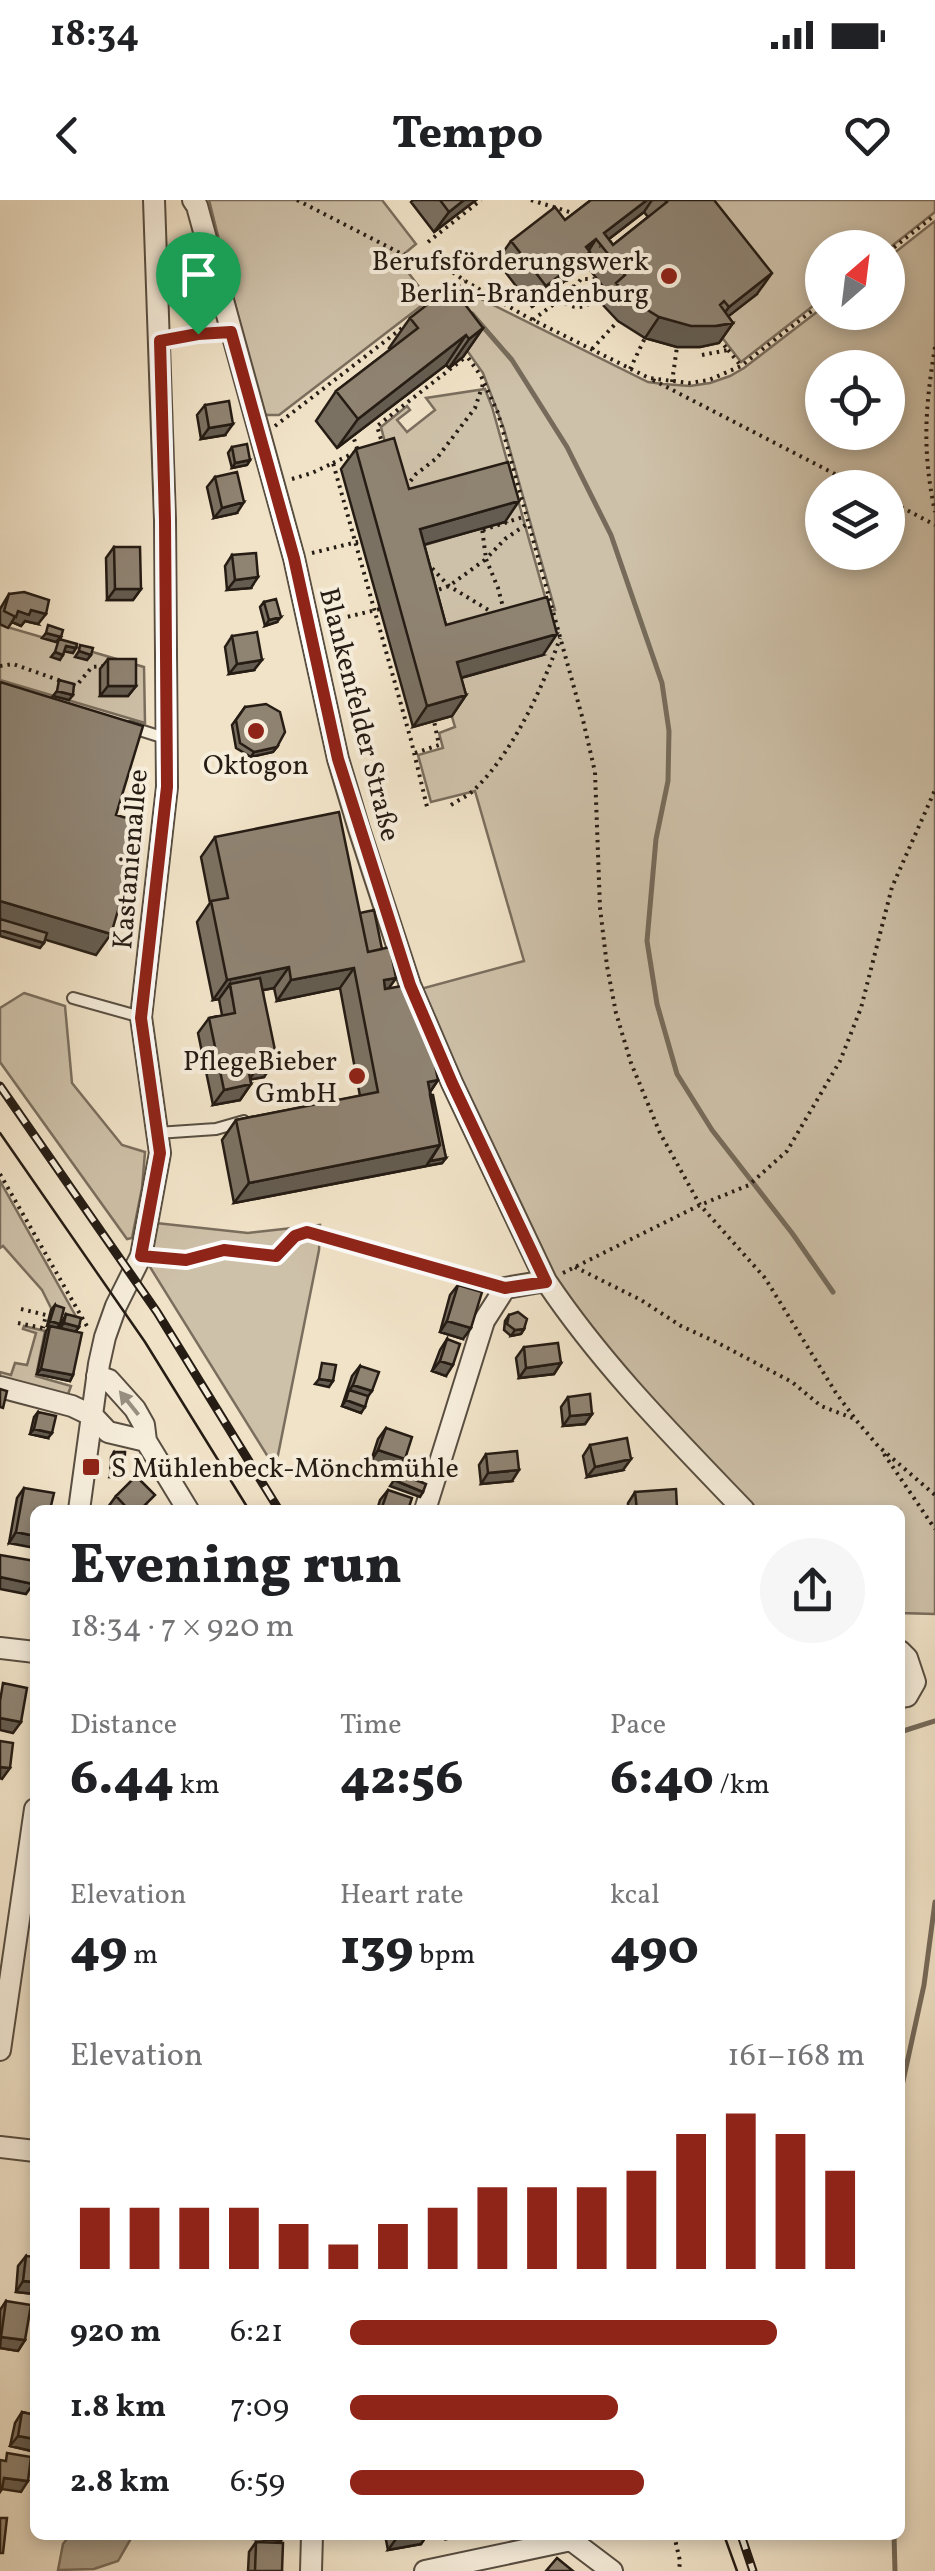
<!DOCTYPE html>
<html lang="en">
<head>
<meta charset="utf-8">
<style>
	body { margin:0; font-family:Vollkorn,serif; background:#f6f6f6; color:#202124; height:100vh; display:flex; flex-direction:column; font-size:38px; white-space:nowrap }
	* { box-sizing:border-box; margin:0 }
	p { font-size:32px; color:#757577 }
	.icon { flex:none; width:55px; height:55px; fill:none; stroke:currentColor; stroke-width:2; stroke-linecap:round; stroke-linejoin:round }
	.map { position:relative; flex:1; overflow:hidden }
	.panel { position:absolute; left:30px; top:1305px; width:875px; height:1035px; display:flex; flex-direction:column; background:#fff; border-radius:15px; box-shadow:0 5px 15px #0003 }
	.panel>* { flex:none }
	.needle { width:65px; rotate:28deg }
	.fabs { position:absolute; left:805px; top:30px; display:grid; gap:20px }
	.fabs a { display:grid; place-items:center; width:100px; height:100px; border-radius:50%; background:#fff; box-shadow:0 5px 15px #0003; font-size:50px }
	.pin { position:absolute; display:grid; place-items:center; width:85px; height:85px; color:#fff; margin:-102px -42px; border-radius:50% 50% 50% 0; rotate:-45deg; box-shadow:0 0 10px #0007 }
	.pin .icon { rotate:45deg }
	.round { display:grid; place-items:center; flex:none; width:105px; height:105px; border-radius:52px; background:#f6f6f6 }
	.head { display:flex; align-items:center; justify-content:space-between; height:170px; padding:0 40px }
	h1 { font-size:55px; font-weight:800; line-height:75px }
	.metrics { display:grid; grid-template-columns:repeat(3,1fr); gap:15px; height:170px; padding:10px 40px }
	.metrics div { display:grid; align-content:center }
	.metrics b { font-size:50px; font-weight:800 }
	.metrics small { font-size:28px; font-weight:400 }
	.metrics p { font-size:28px }
	.chart { height:280px; padding:20px 40px }
	.chart p { display:flex; justify-content:space-between }
	.chart svg { width:100%; height:180px; margin-top:10px; stroke:#8f2418; stroke-width:6 }
	ul { padding:0 40px; list-style:none; font-size:32px }
	li { display:grid; grid-template-columns:160px 120px 1fr; align-items:center; height:75px }
	li i { height:25px; border-radius:12px; background:#8f2418 }
	.status { display:flex; justify-content:space-between; align-items:center; height:70px; padding:0 50px; background:#fff; direction:ltr }
	.status svg { height:28px; fill:currentColor }
	header { display:flex; justify-content:space-between; align-items:center; height:130px; padding:0 40px; background:#fff; font-size:45px; font-weight:800 }
	.map>svg:first-child { display:block }
	.green { fill:#cec1a9; stroke:#7a6e5e; stroke-width:2.5; fill-rule:evenodd }
	.water { fill:#ac9f8b; stroke:#766b5b; stroke-width:2.5 }
	.lines { fill:none; stroke-linecap:round; stroke-linejoin:round }
	.stream { stroke:#766b5b; stroke-width:5 }
	.service-casing { stroke:#584e41; stroke-width:14 }
	.minor-casing { stroke:#584e41; stroke-width:24 }
	.path { stroke:#251c14; stroke-width:4; stroke-dasharray:2.5 5; stroke-linecap:butt }
	.service { stroke:#f6eddb; stroke-width:10 }
	.minor { stroke:#f6eddb; stroke-width:20 }
	.tram { stroke:#251c14; stroke-width:2.5 }
	.rail-casing { stroke:#251c14; stroke-width:9 }
	.rail { stroke:#f6eddb; stroke-width:5; stroke-dasharray:15; stroke-linecap:butt }
	.wall { fill:#7b7162; stroke:#251c14; stroke-width:2.5; fill-rule:evenodd }
	.shaded-wall { fill:#645c50; stroke:#251c14; stroke-width:2.5 }
	.building { fill:#8f8372; stroke:#251c14; stroke-width:2.5 }
	.oneway { fill:#988f81 }
	.route-casing { stroke:#fff; stroke-width:20 }
	.route { stroke:#8f2418; stroke-width:12 }
	.poi-dot { fill:#8f2418; stroke:#f6eddb; stroke-width:4 }
	.labels { text-anchor:middle; stroke-width:8; stroke-linejoin:round; paint-order:stroke }
	.poi-label { font-size:28px; fill:#251c14; stroke:#f6eddb; text-anchor:end }
	.street-label { font-size:28px; fill:#251c14; stroke:#f6eddb }
</style>
</head>
<body>
<div class="status"><b>18:34</b><svg viewBox="0 0 49 12"><path d="M0 12V9h3v3zM5 12V6h3v6zM10 12V3h3v9zM15 12V0h3v12zM26 1h20v11H26zM47 4h2v5h-2z"/></svg></div>
<header><svg class="icon" aria-label="back" viewBox="0 0 24 24"><path d="M15 5l-7 7 7 7"/></svg>Tempo<svg class="icon" aria-label="heart" viewBox="0 0 24 24"><path d="M12 20l-8-8c-3-5 5-10 8-4 3-6 11-1 8 4z"/></svg></header>
<div class="map">
<svg width="935" height="2371" viewBox="0 0 935 2371">
	<rect width="100%" height="100%" fill="#f1e3c8"/>
	<filter id="stains"><feTurbulence type="fractalNoise" baseFrequency=".002" numOctaves="4"/><feColorMatrix values="0 0 0 0 .2 0 0 0 0 .09 0 0 0 0 .02 0 0 0 .5 -.17"/></filter>
	<radialGradient id="worn" r=".72"><stop offset=".6" stop-color="#630" stop-opacity="0"/><stop offset="1" stop-color="#630" stop-opacity=".3"/></radialGradient>
	<path class="green" d="M209 0H382L416 44 398 59 429 100 279 215H267L262 212Z
		M684 0H935V12L888 49 822 48V99L741 162 714 127Z
		M935 21V1414L900 1413V1310H747L572 1115 413 791 524 761 475 591 431 602 418 555 443 548 439 533 455 527 442 483 543 454 439 443 415 348 505 321 402 307 381 227 407 206 410 210 397 220 407 232 435 210 426 198 485 189 492 207 549 411 555 410 504 229 483 173 439 111 465 91 648 182 663 184 690 186 710 183 730 176 744 168 822 108V112H888V58ZM822 168H888V232H822ZM822 288H888V352H822Z
		M0 425 144 467 145 523 0 480Z
		M24 793 65 806 72 883 122 945 145 952 142 988 132 1038 127 1039 0 862V808Z
		M0 981 78 1120 75 1122 60 1111 51 1108 42 1090 3 1046 0 1048Z
		M156 1023 248 1033 320 1025 319 1050 278 1255 273 1265 150 1067Z
		M24 1126 45 1131 36 1176 71 1186 67 1197 0 1181V1172L11 1175 15 1163 27 1165 36 1133 23 1129Z"/>
	<path class="water" d="M70 2335H133L118 2361 94 2369 58 2370 63 2344Z"/>
	<g class="lines">
		<path class="stream" d="M472 114 512 160 567 247 611 335 662 483 669 531 668 581 656 639 647 741 657 804 677 874 712 930 792 1033 833 1092
			M900 1532 935 1521
			M900 1895 924 1785 935 1702
			M894 2335 895 2371"/>
		<defs>
			<path id="service" d="M130 527 165 538
				M73 798 141 817
				M157 933 216 929 244 921"/>
			<path id="minor" d="M193 0 197 6 294 358 338 559 359 629 410 785 452 883 546 1081
				M97 1176 109 1180 135 1209 144 1225 146 1241 188 1310
				M0 1187 72 1206 93 1216 108 1232 146 1241
				M79 1310 99 1164 105 1137 116 1106 141 1056 160 953 141 817 167 587 165 320 154 0
				M425 1310 484 1121 505 1088 546 1081C603 1166 674 1237 744 1310
				M0 1448 35 1452
				M900 1451 907 1458 915 1482 907 1496 900 1497
				M0 1850 35 1609
				M0 1947 35 1951
				M311 2371 312 2335
				M425 2371 571 2340 612 2371"/>
		</defs>
		<use href="#service" class="service-casing"/>
		<use href="#minor" class="minor-casing"/>
		<path class="path" d="M297 0 400 53 447 68 465 81 527 117 649 178 689 183 709 180 741 166 822 103
			M531 0 579 15
			M428 42 481 0
			M888 52 935 15
			M567 79 573 88
			M452 90 465 81
			M533 120C549 107 570 94 581 79H593L599 87C592 115 566 111 552 91
			M174 138 214 133
			M935 147C925 209 922 250 935 312
			M592 149 618 121
			M728 150 741 166
			M464 152 481 176 498 213 583 520 595 572 600 708 607 766 616 813 631 863 660 933 700 1005 765 1078 836 1193 856 1220 878 1246 935 1295
			M702 155 728 150 720 140
			M630 169 645 138
			M653 180 862 288
			M672 182 677 147
			M275 226 406 125
			M383 246 377 226 467 156
			M333 263 358 251 353 236
			M292 279 312 273 333 263 411 540 428 611
			M406 287 416 274 437 258 475 208 483 184
			M888 300 935 325
			M483 330 526 316
			M312 353 361 341
			M427 363 449 386 495 414
			M432 392 449 386 486 359 482 328
			M504 411 498 388 486 359 505 339 527 324
			M326 422 380 409
			M0 466 13 464 64 482
			M73 485 76 486 92 467 104 466
			M415 553 439 545 434 521
			M451 605C460 599 470 595 477 587 514 550 543 487 560 438
			M0 974 88 1128
			M159 1058 186 1060 224 1050 276 1057 295 1036 307 1032 486 1083
			M575 1067 641 1100 681 1126 716 1142 792 1182 821 1206 855 1219
			M563 1073 700 1005 749 985 787 951 840 861 861 808 892 687 935 590
			M21 1109 46 1115 43 1128
			M18 1123 52 1130
			M884 1254 935 1329
			M674 2335 680 2361 679 2371"/>
		<use href="#service" class="service"/>
		<use href="#minor" class="minor"/>
		<path class="tram" d="M0 933 145 1142 249 1310
			M724 2335 737 2371"/>
		<defs>
			<path id="rail" d="M0 886 157 1112 279 1310
				M741 2335 753 2371"/>
		</defs>
		<use href="#rail" class="rail-casing"/>
		<use href="#rail" class="rail"/>
	</g>
	<path class="wall" d="M413 0H476L434 32 411 2Z
		M591 0H714L757 94 728 116 733 123 719 143 700 147H677L645 138 618 121 601 103 608 93 583 61 575 73 532 107 497 61 511 41 565 20ZM644 12 648 17 613 45 609 39Z
		M410 118 483 128 463 157 449 168 446 165 337 248 316 221 336 191 391 149 389 148Z
		M205 205 225 235 201 239 197 215Z
		M232 247 250 260 247 265 232 268 228 253Z
		M356 249 409 289 505 322 424 344 446 425 543 455 461 478 466 495 452 516 413 527 341 269Z
		M215 277 237 313 214 318 207 287Z
		M114 347 141 389 133 400H107L106 358Z
		M232 355 251 388 227 390 225 366Z
		M9 394 38 424 25 421 21 426 12 422 8 428 0 424V409Z
		M264 402 277 422 265 426 260 407Z
		M232 436 254 470 229 474 225 447Z
		M108 459 136 486 128 496H100V469Z
		M245 507 277 547 273 552 251 557 236 548 232 525Z
		M215 637 360 713 382 749 396 778 388 789 438 880 430 892 446 958 442 963 234 1003 222 940 236 920 360 896 340 788 277 801 274 788 263 790 264 877 250 879 251 884 240 900 213 905 198 833 209 818 222 815 219 799 213 800 197 722 210 703 201 657Z
		M458 1085 463 1139 440 1132 450 1095Z
		M55 1105 57 1127 60 1128 63 1120 66 1114 79 1127 76 1131 73 1175 70 1181 37 1174 46 1131 49 1127 47 1126 51 1110Z
		M509 1115 524 1129 521 1134 511 1136 504 1130 505 1121Z
		M447 1139 446 1176 432 1171 440 1150Z
		M524 1147 561 1163 554 1174 519 1178 516 1158Z
		M360 1166 368 1197 361 1213 342 1206 352 1176Z
		M568 1197 592 1214 585 1224 563 1226 561 1207Z
		M38 1212 48 1238 30 1234 34 1217Z
		M386 1228 405 1259 397 1270 371 1261 378 1239Z
		M590 1245 623 1270 587 1277 583 1256Z
		M114 1252 124 1272 120 1277H110L111 1257Z
		M486 1254 512 1281 481 1284 479 1265Z
		M24 1288 50 1310 9 1343 17 1298Z
		M388 1290 408 1310H377L380 1300Z
		M635 1292 677 1308 676 1310H628V1303Z
		M116 1296 148 1306 144 1310H112L108 1307Z
		M26 2056 35 2094 16 2092 18 2066Z
		M6 2101 25 2140 18 2151 0 2148V2110Z
		M22 2212 35 2215V2247L32 2251 10 2246 15 2223Z
		M385 2335H427L421 2344 388 2350Z
		M256 2342 282 2371H248L249 2352Z"/>
	<path class="shaded-wall" d="M464 0H476L434 32 449 12Z
		M647 0H652L644 12 601 45 604 33Z
		M596 39 575 73 532 107 546 86Z
		M772 73 757 94 716 126 733 123 719 143 700 147H677L645 138 659 117 715 126 729 107Z
		M483 128 463 157 449 168 469 139Z
		M466 135 446 165 337 248 358 219Z
		M233 224 225 235 201 239 209 228Z
		M250 260 247 265 232 268 235 263Z
		M519 301 505 322 405 350 420 329Z
		M244 302 237 313 214 318 222 308Z
		M258 377 251 388 227 390 235 380Z
		M115 389H141L133 400H107Z
		M31 410 46 414 38 424 25 421 21 426 12 422 18 411Z
		M281 417 277 422 265 426 269 420Z
		M46 433 61 437 56 442 42 438Z
		M557 434 543 455 442 483 457 462Z
		M66 446 76 448 73 453 62 451Z
		M79 451 91 455 87 460 75 457Z
		M55 452 63 455 60 460 51 457Z
		M262 460 254 470 229 474 237 464Z
		M108 486H136L128 496H100Z
		M57 491 73 495 69 500 53 496Z
		M466 495 452 516 413 527 427 506Z
		M277 547 273 552 251 557 254 552Z
		M0 701 111 734 96 755 0 726Z
		M0 730 44 743 40 748 0 736Z
		M289 767 274 788 232 796 230 784 219 799 213 800 227 780Z
		M354 768 340 788 277 801 291 780Z
		M396 778 381 799 384 780Z
		M259 859 248 874 247 861Z
		M275 861 264 877 249 880 260 864Z
		M438 880 424 901 428 882Z
		M251 884 240 900 213 905 224 890Z
		M440 945 426 966 234 1003 249 983Z
		M446 958 442 963 426 966 430 961Z
		M50 1121 60 1124 56 1129 47 1126Z
		M447 1121 471 1128 463 1139 440 1132Z
		M64 1123 79 1127 75 1132 60 1128Z
		M524 1129 521 1134 511 1136 515 1130Z
		M440 1161 453 1165 446 1176 432 1171Z
		M561 1163 554 1174 519 1178 526 1168Z
		M41 1169 73 1175 70 1181 37 1174Z
		M319 1179 333 1181 329 1187 315 1184Z
		M353 1185 372 1191 364 1202 349 1190 346 1195Z
		M346 1200 365 1207 361 1213 342 1206Z
		M592 1214 585 1224 563 1226 570 1216Z
		M34 1229 52 1233 48 1238 30 1234Z
		M378 1250 405 1259 397 1270 371 1261Z
		M631 1259 623 1270 587 1277 595 1267Z
		M519 1270 512 1281 481 1284 488 1273Z
		M114 1272H124L120 1277H110Z
		M394 1280 423 1292 420 1297 390 1286Z
		M16 1332 35 1336V1348L9 1343Z
		M0 1377 33 1384 26 1394 0 1389Z
		M0 1518 21 1522 13 1533 0 1530Z
		M0 1567 10 1568 2 1579 0 1578Z
		M23 2081 35 2082V2094L16 2092Z
		M1 2137 25 2140 18 2151 0 2148Z
		M18 2236 35 2239V2247L32 2251 10 2246Z
		M4 2278 28 2281 21 2292 2 2289 0 2292V2283Z
		M256 2335H284L281 2341 253 2339Z
		M418 2335H427L421 2344 388 2350 396 2339Z
		M450 2335H465L447 2339Z"/>
	<path class="building" d="M440 0H464L449 12Z
		M591 0H647L604 33 613 45 667 2 665 0H714L772 73 729 107 724 101 720 105 733 123 715 126H691L659 117 633 101 616 83 625 75 596 39 586 47 590 52 546 86 511 41 555 7 565 20Z
		M451 86 483 128 469 139 466 135 358 219 336 191 418 128 410 118Z
		M229 201 233 224 209 228 205 205Z
		M394 238 409 289 508 262 519 301 420 329 446 425 547 397 557 434 457 462 466 495 427 506 356 249Z
		M247 244 250 260 235 263 232 247Z
		M237 272 244 302 222 308 215 277Z
		M114 347H140L141 389H115Z
		M256 353 258 377 235 380 232 355Z
		M24 392 49 400 46 414 31 410 29 415 18 411 16 417 4 411 9 394Z
		M276 399 281 417 269 420 264 402Z
		M48 425 63 430 61 437 46 433Z
		M257 432 262 460 237 464 232 436Z
		M59 439 77 444 76 448 66 446 63 455 55 452Z
		M80 445 93 448 91 455 79 451Z
		M108 459H136V486H108Z
		M59 480 74 484 73 495 57 491Z
		M0 482 143 526 116 615 144 623 111 734 0 701Z
		M266 504 280 512 285 532 277 547 254 552 240 543 236 520 245 507Z
		M339 612 368 752 390 747 396 778 384 780 385 789 419 783 438 880 428 882 440 945 249 983 236 920 378 892 354 768 291 780 289 767 227 780 211 701 228 698 215 637Z
		M374 710 382 749 368 752 360 713Z
		M0 719 47 733 44 743 0 730Z
		M260 778 276 855 275 861 260 864 259 859 247 861 251 884 224 890 209 818 235 813 230 784Z
		M430 895H433L446 958 430 961 440 945Z
		M458 1085 482 1092 471 1128 447 1121Z
		M55 1105 64 1108 60 1124 50 1121Z
		M518 1112 527 1119 524 1129 515 1130 507 1124 509 1115Z
		M66 1114 81 1118 79 1127 64 1123Z
		M50 1126 82 1133 73 1175 41 1169Z
		M447 1139 460 1144 453 1165 440 1161Z
		M558 1143 561 1163 526 1168 524 1147Z
		M322 1163 336 1165 333 1181 319 1179Z
		M360 1166 379 1172 372 1191 353 1185Z
		M0 1189 7 1191 3 1208 0 1207Z
		M349 1190 368 1196 365 1207 346 1200Z
		M590 1194 592 1214 570 1216 568 1197Z
		M38 1212 56 1216 52 1233 34 1229Z
		M386 1228 412 1237 405 1259 378 1250Z
		M627 1238 631 1259 595 1267 590 1245Z
		M517 1251 519 1270 488 1273 486 1254Z
		M114 1252H125L124 1272H114Z
		M397 1273 426 1284 423 1292 394 1280Z
		M136 1276 155 1295 140 1310H129L116 1296Z
		M24 1288 54 1293 50 1310H35V1336L16 1332Z
		M676 1289 677 1308 637 1310 635 1292Z
		M388 1290 412 1298 408 1310H381Z
		M0 1355 35 1361 33 1384 0 1377Z
		M3 1483 27 1488 21 1522 0 1518V1501Z
		M0 1541 13 1543 10 1568 0 1567Z
		M26 2056 35 2057V2082L23 2081Z
		M6 2101 31 2105 25 2140 1 2137Z
		M22 2212 35 2215V2239L18 2236Z
		M7 2253 31 2257 28 2281 4 2278 2 2289H0V2260L6 2261Z
		M0 2318H7L3 2353H0Z
		M395 2335H418L396 2339Z
		M256 2342 283 2343 282 2371H255Z
		M557 2358 573 2371H546Z"/>
	<defs><path id="oneway-solid" d="M-6-.8H1V-3.2L6.5 0L1 3.2V.8H-6Z" transform="scale(2.5)"/></defs>
	<use class="oneway" href="#oneway-solid" transform="translate(129 1203) rotate(-129)"/>
	<g class="lines">
		<defs>
			<path id="route" d="M231 132 294 358 338 559 410 785 452 883 546 1082 505 1088 307 1032 295 1036 276 1056 224 1050 186 1060 141 1056 160 953 141 818 167 587 165 320 160 141 198 134Z"/>
		</defs>
		<use href="#route" class="route-casing"/>
		<use href="#route" class="route"/>
	</g>
	<g class="poi-dot">
		<circle cx="669" cy="76" r="10"/>
		<circle cx="256" cy="531" r="10"/>
		<circle cx="357" cy="876" r="10"/>
		<rect x="81" y="1257" width="20" height="20" rx="5"/>
	</g>
	<g class="labels">
		<g class="poi-label">
			<text x="649" y="70">Berufsförderungswerk<tspan x="649" dy="32">Berlin-Brandenburg</tspan></text>
			<text x="256" y="574" text-anchor="middle">Oktogon</text>
			<text x="337" y="870">PflegeBieber<tspan x="337" dy="32">GmbH</tspan></text>
			<text x="111" y="1277" text-anchor="start">S Mühlenbeck-Mönchmühle</text>
		</g>
		<g class="street-label">
			<text transform="translate(361 514) rotate(76)" y="10">Blankenfelder Straße</text>
			<text transform="translate(129 659) rotate(-85)" y="10">Kastanienallee</text>
		</g>
	</g>
	<rect width="100%" height="100%" filter="url(#stains)"/>
	<rect width="100%" height="100%" fill="url(#worn)"/>
</svg>
<div class="fabs">
<a><svg class="needle" viewBox="-14 -14 28 28"><path d="M0-13l5 13h-10z" fill="#e53935"/><path d="M0 13l5-13h-10z" fill="#757577"/></svg></a>
<a><svg class="icon" aria-label="locate" viewBox="0 0 24 24"><circle cx="12" cy="12" r="6"/><path d="M12 2v4M12 18v4M2 12h4M18 12h4"/></svg></a>
<a><svg class="icon" aria-label="layers" viewBox="0 0 24 24"><path d="M12 4l9 5-9 5-9-5zM3 14l9 5 9-5"/></svg></a>
</div>
<div class="pin" style="left:198px;top:134px;background:#1e9e55"><svg class="icon" aria-label="arrive" viewBox="0 0 24 24"><path d="M6 21V4h12l-3 4 3 4H6"/></svg></div>
<section class="panel">
<div class="head"><div><h1>Evening run</h1><p>18:34 · 7 × 920 m</p></div><a class="round"><svg class="icon" aria-label="share" viewBox="0 0 24 24"><path d="M12 15V3M7 8l5-5 5 5M5 13v7h14v-7"/></svg></a></div>
<div class="metrics">
<div><p>Distance</p><b>6.44<small> km</small></b></div>
<div><p>Time</p><b>42:56</b></div>
<div><p>Pace</p><b>6:40<small> /km</small></b></div>
</div>
<div class="metrics">
<div><p>Elevation</p><b>49<small> m</small></b></div>
<div><p>Heart rate</p><b>139<small> bpm</small></b></div>
<div><p>kcal</p><b>490</b></div>
</div>
<div class="chart"><p><span>Elevation</span>161–168 m</p>
<svg viewBox="0 0 160 44" preserveAspectRatio="none"><path d="M5 44V29M15 44V29M25 44V29M35 44V29M45 44V33M55 44V38M65 44V33M75 44V29M85 44V24M95 44V24M105 44V24M115 44V20M125 44V11M135 44V6M145 44V11M155 44V20"/></svg>
</div>
<ul>
<li><b>920 m</b>6:21<i style="width:83%"></i></li>
<li><b>1.8 km</b>7:09<i style="width:52%"></i></li>
<li><b>2.8 km</b>6:59<i style="width:57%"></i></li>
</ul>
</section>
</div>
</body>
</html>
